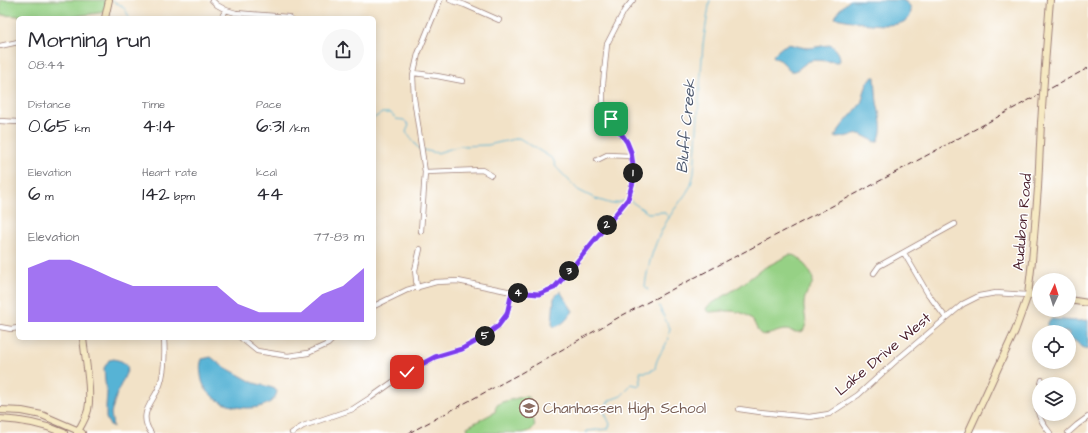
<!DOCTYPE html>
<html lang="en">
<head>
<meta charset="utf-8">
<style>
	body { margin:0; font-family:"Architects Daughter",sans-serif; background:#f7f7f7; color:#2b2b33; height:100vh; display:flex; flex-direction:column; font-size:15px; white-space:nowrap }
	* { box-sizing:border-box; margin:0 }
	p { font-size:13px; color:#7c7c81 }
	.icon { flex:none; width:22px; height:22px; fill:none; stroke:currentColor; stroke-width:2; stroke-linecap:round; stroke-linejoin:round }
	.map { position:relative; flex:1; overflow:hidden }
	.panel { position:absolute; left:16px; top:16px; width:360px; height:324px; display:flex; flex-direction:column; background:#fff; border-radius:6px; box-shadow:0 2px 10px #0003 }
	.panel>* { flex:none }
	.needle { width:26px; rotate:4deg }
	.fabs { position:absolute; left:1032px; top:273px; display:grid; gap:8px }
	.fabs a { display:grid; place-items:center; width:44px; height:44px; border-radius:50%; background:#fff; box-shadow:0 2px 10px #0003; font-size:20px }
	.pin { position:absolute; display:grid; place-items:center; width:34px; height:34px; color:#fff; margin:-17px; border-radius:8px; box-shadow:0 2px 6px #0006 }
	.km { position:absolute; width:20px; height:20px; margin:-10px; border-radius:50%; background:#222; color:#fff; font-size:11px; line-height:20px; text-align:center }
	.round { display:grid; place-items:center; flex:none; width:42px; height:42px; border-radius:21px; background:#f7f7f7 }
	.head { display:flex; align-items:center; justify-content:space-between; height:68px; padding:0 12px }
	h1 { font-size:22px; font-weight:600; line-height:30px }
	.figures { display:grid; grid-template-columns:repeat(3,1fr); gap:6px; height:68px; padding:4px 12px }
	.figures div { display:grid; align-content:center }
	.figures b { font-size:20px; font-weight:600 }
	.figures small { font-size:11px; font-weight:400 }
	.figures p { font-size:11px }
	.chart { height:112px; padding:8px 12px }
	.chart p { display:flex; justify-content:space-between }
	.chart svg { width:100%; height:72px; margin-top:4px; fill:#7c3aed; opacity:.7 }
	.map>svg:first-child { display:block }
	.green { fill:#96d185; stroke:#707858 }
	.water { fill:#57b3d5; stroke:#506980 }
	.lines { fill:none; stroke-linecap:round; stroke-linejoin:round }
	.stream { stroke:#57b3d5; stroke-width:1 }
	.street-casing { stroke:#9e8079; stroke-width:6 }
	.secondary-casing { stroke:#9e8079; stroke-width:8 }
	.street { stroke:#fff; stroke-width:4.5 }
	.secondary { stroke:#f6e9c3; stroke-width:6 }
	.rail { stroke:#4a1f2b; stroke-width:1; stroke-dasharray:6 3; stroke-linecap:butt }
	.secondary-bridge-casing { stroke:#9e8079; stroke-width:8; stroke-linecap:butt }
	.secondary-bridge { stroke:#f6e9c3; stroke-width:6 }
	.route-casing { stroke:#fff; stroke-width:8 }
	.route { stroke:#7c3aed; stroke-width:5 }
	.labels { text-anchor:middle; stroke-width:3; stroke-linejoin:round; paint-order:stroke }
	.street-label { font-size:15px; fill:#4a1f2b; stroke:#fff }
	.education-label { font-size:15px; fill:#785e54; stroke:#fff; text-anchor:start }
	.water-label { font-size:16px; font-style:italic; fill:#4f5a6f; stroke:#fff }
</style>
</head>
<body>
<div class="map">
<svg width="1088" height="433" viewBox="0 0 1088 433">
	<rect width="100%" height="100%" fill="#fff"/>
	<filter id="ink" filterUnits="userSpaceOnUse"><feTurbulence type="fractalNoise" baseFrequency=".025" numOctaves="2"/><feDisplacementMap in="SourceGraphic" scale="8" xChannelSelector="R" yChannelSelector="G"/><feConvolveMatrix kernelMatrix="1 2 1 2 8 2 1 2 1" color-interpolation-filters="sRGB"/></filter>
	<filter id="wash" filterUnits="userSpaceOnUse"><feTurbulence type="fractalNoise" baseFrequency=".012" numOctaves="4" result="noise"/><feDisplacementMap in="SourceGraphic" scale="16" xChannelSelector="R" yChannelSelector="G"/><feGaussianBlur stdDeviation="0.9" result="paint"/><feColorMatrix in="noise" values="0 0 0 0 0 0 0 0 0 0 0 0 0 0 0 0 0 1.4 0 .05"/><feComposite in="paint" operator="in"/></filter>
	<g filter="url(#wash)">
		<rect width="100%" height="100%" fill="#f2e2c7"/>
		<path class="green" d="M0 0H109L106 12 62 18 0 15Z
			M789 255C797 255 800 258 804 264 823 286 806 283 804 303 803 313 809 322 803 331 797 334 792 330 785 330 778 330 767 337 761 334 757 332 756 325 753 321 743 308 725 311 710 312L707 311 706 309 708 306 740 286 762 269Z
			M525 396 529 398 535 426 530 431 523 433H469L467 427 495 412 496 406 502 402Z"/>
		<path class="water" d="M850 0H902C907 2 911 5 911 11 911 36 849 20 835 18L839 10Z
			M788 44C795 45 802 48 808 48 815 48 823 45 831 45 836 49 840 53 840 60L839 62C833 62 814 59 810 61 803 63 798 73 790 71 786 69 786 64 782 62 780 59 776 59 773 57L774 54 782 47Z
			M873 77H875V79C876 87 876 95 877 102 879 114 885 129 878 141L876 142 860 134 837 138 835 137C841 124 853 115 861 103 863 99 863 95 865 90 866 87 867 85 868 81Z
			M560 291 573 311C569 317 562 326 554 327L552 324 554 298Z
			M1051 319 1077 321 1088 320V349C1080 348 1077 340 1069 338V332H1051C1047 329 1046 323 1051 319Z
			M211 357 221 365 254 383 273 388 277 391C274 418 204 413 201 375 200 369 200 364 202 359Z
			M114 359 121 361 126 364 128 369 117 393 111 413 113 427 109 424 106 418V406L107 393 105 382 104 368 109 360Z"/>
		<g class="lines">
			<path class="stream" d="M112 1C122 5 125 7 129 18
				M374 118 382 113H391L396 119 404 120 409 125 406 132 419 149 420 150
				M423 150 437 153 460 146 488 145 519 138 553 159 556 167 578 190 596 199 612 204 624 201
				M629 200 648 213 664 212 669 218
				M648 290 645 286C648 262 656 239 668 219 675 207 685 197 691 185 692 181 693 177 694 173L703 44 710 0
				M587 433 586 431 608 429 610 424 603 409 610 400 621 396 627 390 631 384 640 386 641 383 640 372H647L655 369C656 359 661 353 666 344 668 339 669 334 670 328L665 319 659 306"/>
		</g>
	</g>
	<g filter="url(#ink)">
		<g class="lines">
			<defs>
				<path id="street" d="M212 0 217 5 226 10 236 13 288 17 290 18
					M450 0 465 5 499 20
					M221 18 226 10
					M0 46 18 42
					M414 73 437 76 463 81
					M0 121 18 122
					M597 160 607 155 632 156
					M425 172 482 170 491 175
					M421 231 425 172 414 98 413 76 418 54 440 0
					M904 253 928 294 946 318
					M874 273 879 266 955 224
					M417 288 415 270 420 249
					M374 306 407 290 436 282 458 281 512 292 539 294 554 288 571 269 628 199 633 182V165L631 152 627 142 611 119 603 102V84L607 44 624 11 633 0
					M0 327 11 329 18 328
					M241 338 257 351 288 356 308 353 328 344 334 338
					M1041 384 1042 380
					M1039 395C1035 412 1039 419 1050 433
					M739 409 760 412 809 417 829 414 858 395 899 358 963 304 979 296 996 293 1028 295
					M151 433C137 413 153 403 160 385 165 370 165 353 164 338
					M292 433 303 426 353 409 370 398 407 372 435 357 462 349 482 338 498 326 507 314 512 292
					M1068 433 1077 425 1088 417"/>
				<path id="secondary" d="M105 18 109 0
					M1046 51 1050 0
					M1028 295 1039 296
					M1069 300 1088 303
					M0 410 22 411 42 415 79 431 82 433
					M0 419C23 420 43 424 64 433
					M77 433C81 426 86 418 88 410 92 391 85 358 83 338
					M968 433 1015 331 1028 295 1032 261 1038 188 1041 123"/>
			</defs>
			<use href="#street" class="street-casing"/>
			<use href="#secondary" class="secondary-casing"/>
			<use href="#street" class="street"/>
			<use href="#secondary" class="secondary"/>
			<path class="rail" d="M409 433 521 373 621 316 863 190 1088 68"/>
			<defs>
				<path id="secondary-bridge" d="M1041 123 1046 51"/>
			</defs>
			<use href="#secondary-bridge" class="secondary-bridge-casing"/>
			<use href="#secondary-bridge" class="secondary-bridge"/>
		</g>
	</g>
	<g class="lines" filter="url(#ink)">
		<defs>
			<path id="route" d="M407 372 435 357 462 349 482 338 498 326 507 314 512 292 539 294 554 288 571 269 628 199 633 182V165L631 152 627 142 611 119"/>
		</defs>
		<use href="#route" class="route-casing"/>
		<use href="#route" class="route"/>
	</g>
	<defs>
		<symbol id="university-ring" viewBox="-11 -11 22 22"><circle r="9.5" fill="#fff" stroke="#8d6e63" stroke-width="1.5"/><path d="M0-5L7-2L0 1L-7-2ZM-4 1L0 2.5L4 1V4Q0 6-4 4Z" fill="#8d6e63"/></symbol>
	</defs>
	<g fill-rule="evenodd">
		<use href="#university-ring" x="518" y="397" width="22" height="22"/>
	</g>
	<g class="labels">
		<g class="street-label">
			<text transform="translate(1022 222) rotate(-85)" y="5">Audubon Road</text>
			<text transform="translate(883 354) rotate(-40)" y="5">Lake Drive West</text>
		</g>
		<g class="education-label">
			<text x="543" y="413">Chanhassen High School</text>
		</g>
		<g class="water-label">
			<text transform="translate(685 126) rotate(-85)" y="6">Bluff Creek</text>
		</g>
	</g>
</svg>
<div class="fabs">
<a><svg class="needle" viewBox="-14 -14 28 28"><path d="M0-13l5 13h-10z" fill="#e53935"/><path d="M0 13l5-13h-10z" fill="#7c7c81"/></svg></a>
<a><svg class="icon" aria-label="locate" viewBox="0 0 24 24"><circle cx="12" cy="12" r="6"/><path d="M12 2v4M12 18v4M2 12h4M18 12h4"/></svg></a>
<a><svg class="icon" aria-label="layers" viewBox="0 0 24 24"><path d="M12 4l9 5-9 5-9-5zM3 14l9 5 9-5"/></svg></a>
</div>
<div class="pin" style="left:611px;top:119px;background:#1e9e55"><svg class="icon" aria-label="arrive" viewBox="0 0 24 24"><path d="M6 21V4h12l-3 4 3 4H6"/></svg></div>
<div class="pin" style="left:407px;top:372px;background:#d93025"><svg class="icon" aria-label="check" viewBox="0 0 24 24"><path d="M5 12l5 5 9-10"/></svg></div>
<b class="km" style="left:633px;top:173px">1</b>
<b class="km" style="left:607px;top:225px">2</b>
<b class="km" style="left:569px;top:271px">3</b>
<b class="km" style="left:518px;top:293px">4</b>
<b class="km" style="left:485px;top:336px">5</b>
<section class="panel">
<div class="head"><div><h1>Morning run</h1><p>08:44</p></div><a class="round"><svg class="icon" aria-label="share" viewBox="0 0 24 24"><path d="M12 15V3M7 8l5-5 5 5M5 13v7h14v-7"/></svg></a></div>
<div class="figures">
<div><p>Distance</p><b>0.65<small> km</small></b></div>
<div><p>Time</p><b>4:14</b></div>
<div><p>Pace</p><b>6:31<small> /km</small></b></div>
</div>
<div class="figures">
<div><p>Elevation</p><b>6<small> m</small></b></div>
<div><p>Heart rate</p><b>142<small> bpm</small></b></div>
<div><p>kcal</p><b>44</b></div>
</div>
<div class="chart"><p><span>Elevation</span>77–83 m</p>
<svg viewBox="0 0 160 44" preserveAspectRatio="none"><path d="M0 44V11L10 6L20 6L30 11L40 17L50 22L60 22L70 22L80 22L90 22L100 33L110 38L120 38L130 38L140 27L150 22L160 11V44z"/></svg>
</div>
</section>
</div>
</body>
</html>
